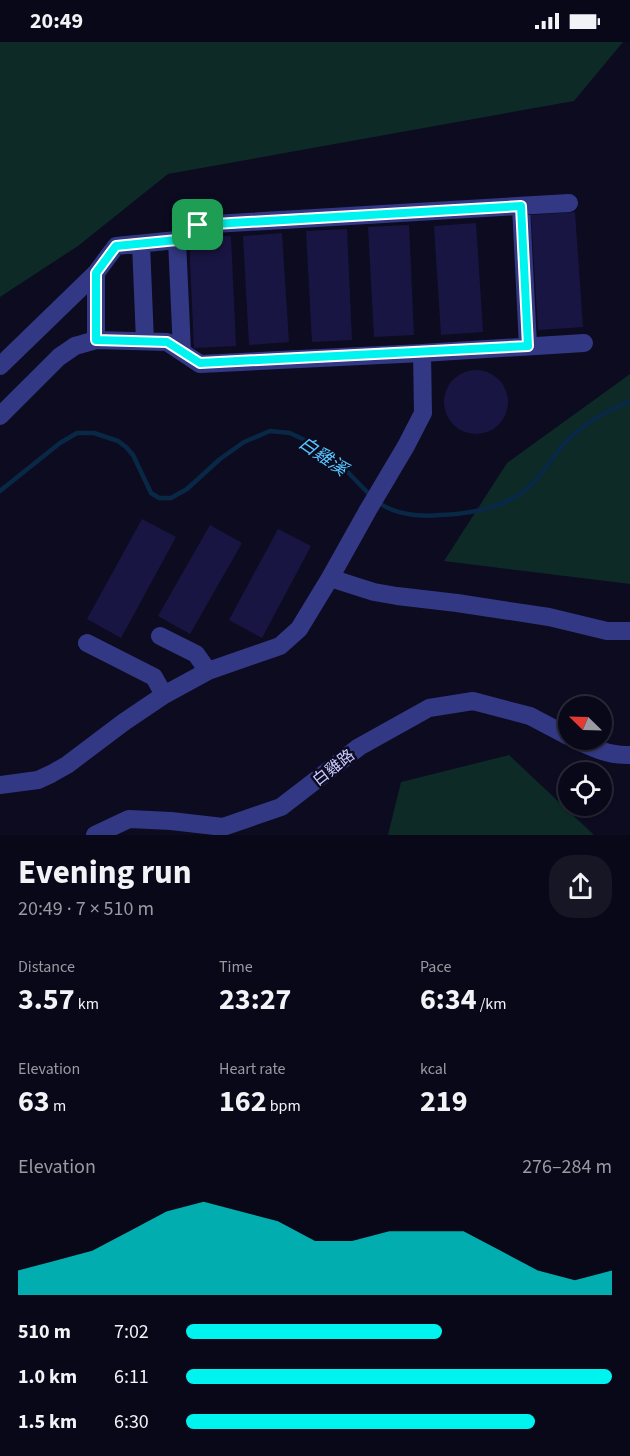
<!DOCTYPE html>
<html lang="en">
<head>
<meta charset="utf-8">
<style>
	body { margin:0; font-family:"Source Sans 3","Noto Sans TC",sans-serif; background:#171625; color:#f1f3f6; height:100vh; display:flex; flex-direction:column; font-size:22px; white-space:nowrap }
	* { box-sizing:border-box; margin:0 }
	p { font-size:20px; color:#999aa2 }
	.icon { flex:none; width:33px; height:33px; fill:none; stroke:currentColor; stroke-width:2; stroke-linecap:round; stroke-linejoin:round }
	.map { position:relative; height:793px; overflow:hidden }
	.details { display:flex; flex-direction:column; background:#090818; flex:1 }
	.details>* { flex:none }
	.needle { width:39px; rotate:293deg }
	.tools { position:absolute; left:558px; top:654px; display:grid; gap:12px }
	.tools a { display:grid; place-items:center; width:54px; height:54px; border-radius:50%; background:#090818; box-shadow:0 2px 4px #0004,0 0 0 2px #292937; font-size:30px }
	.pin { position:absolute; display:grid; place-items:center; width:51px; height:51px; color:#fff; margin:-26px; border-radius:12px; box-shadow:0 3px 9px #0006 }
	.round { display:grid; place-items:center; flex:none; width:63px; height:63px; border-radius:24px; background:#171625 }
	.headline { display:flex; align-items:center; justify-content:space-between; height:102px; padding:0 18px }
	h1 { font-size:33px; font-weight:700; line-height:45px }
	.stats { display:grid; grid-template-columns:repeat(3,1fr); gap:9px; height:102px; padding:6px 18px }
	.stats div { display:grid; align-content:center }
	.stats b { font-size:30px; font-weight:700 }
	.stats small { font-size:16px; font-weight:400 }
	.stats p { font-size:16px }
	.chart { height:168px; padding:12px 18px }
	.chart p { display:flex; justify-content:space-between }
	.chart svg { width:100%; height:108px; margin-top:6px; fill:#00f4ef; opacity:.7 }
	ul { padding:0 18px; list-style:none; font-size:20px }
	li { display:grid; grid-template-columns:96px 72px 1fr; align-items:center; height:45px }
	li i { height:15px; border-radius:8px; background:#00f4ef }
	.status { display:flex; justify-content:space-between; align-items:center; height:42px; padding:0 30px; background:#090818; direction:ltr }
	.status svg { height:16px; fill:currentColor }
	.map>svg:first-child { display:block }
	.green { fill:#0d2a26 }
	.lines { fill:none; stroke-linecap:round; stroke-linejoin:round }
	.stream { stroke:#082846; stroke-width:4.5 }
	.building { fill:#191542 }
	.minor { stroke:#323883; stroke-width:18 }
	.route-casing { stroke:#fff; stroke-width:12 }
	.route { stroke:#00f4ef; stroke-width:8 }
	.labels { text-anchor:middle; stroke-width:5; stroke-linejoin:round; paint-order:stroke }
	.street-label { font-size:16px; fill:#c9caff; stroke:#0c0b20 }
	.water-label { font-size:18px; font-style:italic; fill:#57c6ff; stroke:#0c0b20 }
</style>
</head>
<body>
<div class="status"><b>20:49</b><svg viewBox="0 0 49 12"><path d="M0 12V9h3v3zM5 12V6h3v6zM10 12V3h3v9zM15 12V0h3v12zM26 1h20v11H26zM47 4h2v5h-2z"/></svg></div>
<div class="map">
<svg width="630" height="793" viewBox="0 0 630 793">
	<rect width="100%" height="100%" fill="#0c0b20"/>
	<path class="green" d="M0 0H623L574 59 168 132 78 204 0 255Z
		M630 332V542L444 519 507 421Z
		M509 713 594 793H388L401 740Z"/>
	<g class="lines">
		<path class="stream" d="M0 449 60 401 77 391H94L118 399 126 405 133 413 151 451 159 456H171L187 447 220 417 244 400 270 389 290 391 309 400 339 421 370 453
			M379 461C397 473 419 475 440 473 466 472 498 467 520 452 536 441 547 424 559 408 578 385 603 370 630 359"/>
	</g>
	<path class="building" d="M575 170 583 285 538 288 531 173Z
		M476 181 483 290 441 293 434 184Z
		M409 183 414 293 374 295 368 185Z
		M347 187 352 298 312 300 306 189Z
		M282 191 289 300 249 303 243 194Z
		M231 194 236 304 194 306 189 196Z
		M444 360a32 32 0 1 1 64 0a32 32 0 1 1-64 0Z
		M142 477 176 495 121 596 87 577Z
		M210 483 242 501 190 592 158 574Z
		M278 487 311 504 262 596 229 578Z"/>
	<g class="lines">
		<path class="minor" d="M521 164 528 304
			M177 198 182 309
			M141 202 145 299
			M96 231V298
			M422 311 584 301
			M0 324 96 231 116 204 177 198 197 183 569 161
			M0 374 59 315 75 304 96 298 167 300 200 322 422 311 423 371 406 404 368 468 330 536 299 587 280 604 208 629 164 653 124 680 67 723 51 732 38 738 0 743
			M330 536 374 550 397 554 457 561 549 575 607 589H630
			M160 594 196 612 208 629
			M87 601 154 635 164 653
			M576 698C593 706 610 714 630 713
			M95 793 129 777 171 779 223 785 281 765 359 705 429 666 473 659 530 674 568 694"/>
	</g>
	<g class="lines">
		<defs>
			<path id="route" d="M521 164 528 304 200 321 167 300 96 298V231L116 204 177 198 198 183Z"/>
		</defs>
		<use href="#route" class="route-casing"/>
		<use href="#route" class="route"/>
	</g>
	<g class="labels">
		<g class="street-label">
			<text transform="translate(333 725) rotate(-38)" y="6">白雞路</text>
		</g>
		<g class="water-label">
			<text transform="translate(323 414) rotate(35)" y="6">白雞溪</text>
		</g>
	</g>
</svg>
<div class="tools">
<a><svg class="needle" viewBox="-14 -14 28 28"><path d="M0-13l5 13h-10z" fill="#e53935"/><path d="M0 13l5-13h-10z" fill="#999aa2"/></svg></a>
<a><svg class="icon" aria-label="locate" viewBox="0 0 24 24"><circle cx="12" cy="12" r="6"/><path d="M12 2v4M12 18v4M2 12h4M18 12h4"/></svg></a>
</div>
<div class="pin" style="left:198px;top:183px;background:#1e9e55"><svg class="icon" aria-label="arrive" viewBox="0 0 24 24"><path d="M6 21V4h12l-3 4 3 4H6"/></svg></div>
</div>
<section class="details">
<div class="headline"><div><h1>Evening run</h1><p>20:49 · 7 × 510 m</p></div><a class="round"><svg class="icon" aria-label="share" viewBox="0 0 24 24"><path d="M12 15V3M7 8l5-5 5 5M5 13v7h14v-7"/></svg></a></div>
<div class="stats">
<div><p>Distance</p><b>3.57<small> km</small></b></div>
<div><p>Time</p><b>23:27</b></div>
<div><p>Pace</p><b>6:34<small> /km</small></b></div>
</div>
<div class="stats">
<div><p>Elevation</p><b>63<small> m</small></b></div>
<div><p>Heart rate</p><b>162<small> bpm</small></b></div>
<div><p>kcal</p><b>219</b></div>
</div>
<div class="chart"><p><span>Elevation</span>276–284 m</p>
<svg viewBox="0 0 160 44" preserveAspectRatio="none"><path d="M0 44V34L10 30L20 26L30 18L40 10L50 6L60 10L70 14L80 22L90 22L100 18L110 18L120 18L130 26L140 34L150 38L160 34V44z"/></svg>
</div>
<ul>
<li><b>510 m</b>7:02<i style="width:60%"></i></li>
<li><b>1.0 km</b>6:11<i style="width:100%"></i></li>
<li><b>1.5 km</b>6:30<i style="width:82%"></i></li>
</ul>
</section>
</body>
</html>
